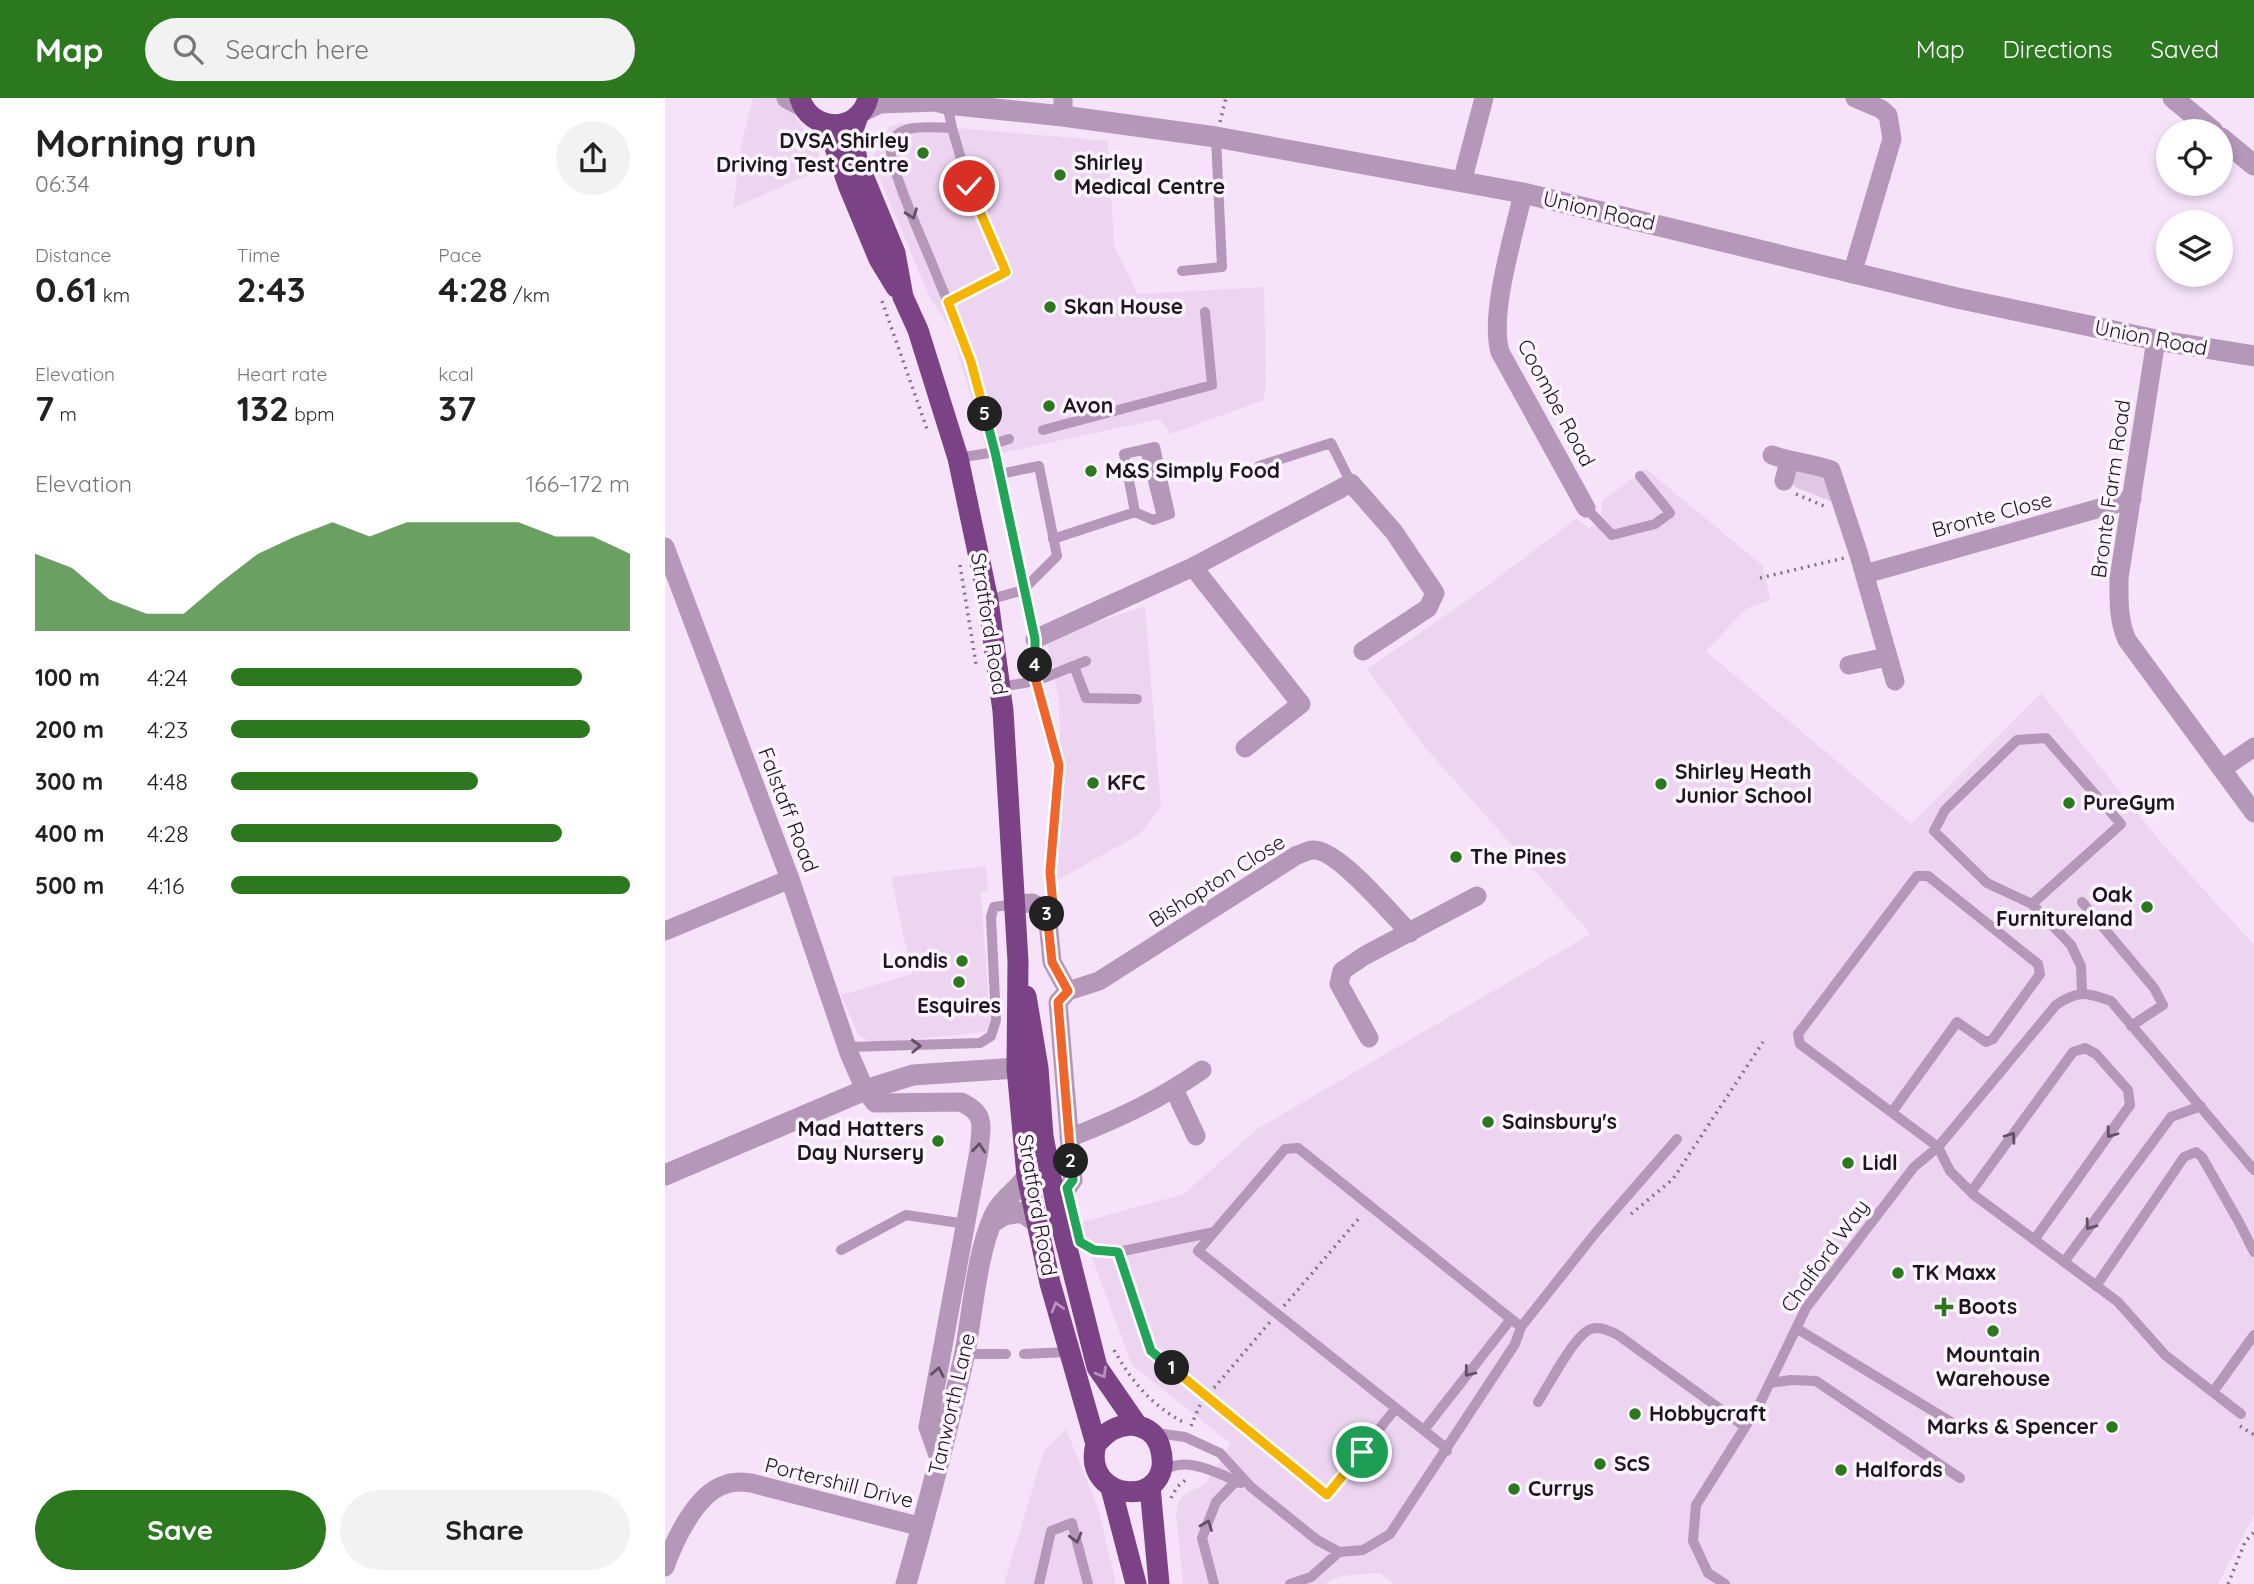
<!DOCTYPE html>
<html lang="en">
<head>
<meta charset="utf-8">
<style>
	body { margin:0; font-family:Quicksand,sans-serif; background:#f2f2f2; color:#222; height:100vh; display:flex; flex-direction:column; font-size:26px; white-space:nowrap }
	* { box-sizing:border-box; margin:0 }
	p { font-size:23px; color:#767676 }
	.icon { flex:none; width:38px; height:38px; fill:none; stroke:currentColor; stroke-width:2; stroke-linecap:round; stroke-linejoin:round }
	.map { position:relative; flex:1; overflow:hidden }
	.details { display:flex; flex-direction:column; background:#fff; width:665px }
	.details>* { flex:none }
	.buttons { position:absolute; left:1491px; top:21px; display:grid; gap:14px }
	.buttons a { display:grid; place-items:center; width:77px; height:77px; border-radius:50%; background:#fff; box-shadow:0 4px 10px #0003; font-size:35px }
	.pin { position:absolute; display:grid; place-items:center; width:60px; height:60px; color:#fff; margin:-30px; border:4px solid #fff; border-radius:50%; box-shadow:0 2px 7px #0007 }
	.km { position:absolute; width:35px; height:35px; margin:-18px; border-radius:50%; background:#222; color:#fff; font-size:19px; line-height:35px; text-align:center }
	.round { display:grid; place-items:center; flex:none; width:74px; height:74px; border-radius:37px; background:#f2f2f2 }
	.headline { display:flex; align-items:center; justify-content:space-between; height:119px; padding:0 35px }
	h1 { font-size:38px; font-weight:700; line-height:52px }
	.figures { display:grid; grid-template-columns:repeat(3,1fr); gap:10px; height:119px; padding:7px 35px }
	.figures div { display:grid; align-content:center }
	.figures b { font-size:35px; font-weight:700 }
	.figures small { font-size:19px; font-weight:400 }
	.figures p { font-size:19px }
	.chart { height:196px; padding:14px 35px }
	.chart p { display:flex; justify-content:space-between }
	.chart svg { width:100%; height:126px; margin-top:7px; fill:#2c781f; opacity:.7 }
	.cta { display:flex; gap:14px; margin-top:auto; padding:14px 35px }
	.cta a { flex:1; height:80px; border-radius:42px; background:#2c781f; color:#fff; font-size:28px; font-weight:700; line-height:80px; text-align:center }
	.cta a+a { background:#f2f2f2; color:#222 }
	ul { padding:0 35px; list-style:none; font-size:23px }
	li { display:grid; grid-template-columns:112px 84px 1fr; align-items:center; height:52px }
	li i { height:18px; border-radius:9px; background:#2c781f }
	header { display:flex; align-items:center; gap:42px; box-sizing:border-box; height:98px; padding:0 35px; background:#2c781f; color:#fff }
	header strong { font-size:33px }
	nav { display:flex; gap:38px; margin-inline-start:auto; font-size:24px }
	.search { width:490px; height:63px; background:#f2f2f2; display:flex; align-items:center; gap:18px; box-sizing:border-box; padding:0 24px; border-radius:38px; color:#767676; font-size:26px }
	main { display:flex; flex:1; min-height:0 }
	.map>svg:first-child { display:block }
	.built { fill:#edd5f2 }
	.green { fill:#e0c7e4 }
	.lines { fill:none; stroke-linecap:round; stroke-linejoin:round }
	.path { stroke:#817584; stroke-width:3.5; stroke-dasharray:2 5; stroke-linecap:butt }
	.service { stroke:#b497b9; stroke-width:10 }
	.minor { stroke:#b497b9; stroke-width:19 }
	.tertiary { stroke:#b497b9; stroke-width:21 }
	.trunk { stroke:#7b4286; stroke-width:21 }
	.oneway { stroke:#615064 }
	.oneway2 { stroke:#b592bc }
	.split-1-casing { stroke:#fff; stroke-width:14 }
	.split-2-casing { stroke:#fff; stroke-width:14 }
	.split-3-casing { stroke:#fff; stroke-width:14 }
	.split-4-casing { stroke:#fff; stroke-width:14 }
	.split-5-casing { stroke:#fff; stroke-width:14 }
	.split-6-casing { stroke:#fff; stroke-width:14 }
	.split-1 { stroke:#f5b400; stroke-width:9 }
	.split-2 { stroke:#22a559; stroke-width:9 }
	.split-3 { stroke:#f0652b; stroke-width:9 }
	.split-4 { stroke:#f0652b; stroke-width:9 }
	.split-5 { stroke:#22a559; stroke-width:9 }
	.split-6 { stroke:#f5b400; stroke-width:9 }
	.poi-dot { fill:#2c781f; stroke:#fcf4fe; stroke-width:2.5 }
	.labels { text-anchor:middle; stroke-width:7; stroke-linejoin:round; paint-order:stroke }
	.poi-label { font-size:21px; font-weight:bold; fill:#1d161e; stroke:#fcf4fe; text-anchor:start }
	.street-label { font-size:21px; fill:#1d161e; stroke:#fcf4fe }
</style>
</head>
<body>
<header>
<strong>Map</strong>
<div class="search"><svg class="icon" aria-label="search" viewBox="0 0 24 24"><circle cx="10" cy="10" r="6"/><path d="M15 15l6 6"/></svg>Search here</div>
<nav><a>Map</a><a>Directions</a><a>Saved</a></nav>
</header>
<main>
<section class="details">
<div class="headline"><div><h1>Morning run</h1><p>06:34</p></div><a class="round"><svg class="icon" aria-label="share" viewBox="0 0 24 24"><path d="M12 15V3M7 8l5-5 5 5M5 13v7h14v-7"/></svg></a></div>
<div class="figures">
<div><p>Distance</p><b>0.61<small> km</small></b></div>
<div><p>Time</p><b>2:43</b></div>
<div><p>Pace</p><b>4:28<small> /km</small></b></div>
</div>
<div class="figures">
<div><p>Elevation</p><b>7<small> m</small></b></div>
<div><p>Heart rate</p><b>132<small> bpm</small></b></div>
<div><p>kcal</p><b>37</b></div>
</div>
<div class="chart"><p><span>Elevation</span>166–172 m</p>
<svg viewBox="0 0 160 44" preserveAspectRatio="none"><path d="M0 44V17L10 22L20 33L30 38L40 38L50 27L60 17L70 11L80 6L90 11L100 6L110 6L120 6L130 6L140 11L150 11L160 17V44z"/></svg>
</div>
<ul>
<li><b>100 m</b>4:24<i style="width:88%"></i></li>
<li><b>200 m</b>4:23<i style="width:90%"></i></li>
<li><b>300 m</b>4:48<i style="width:62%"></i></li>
<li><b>400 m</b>4:28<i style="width:83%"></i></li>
<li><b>500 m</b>4:16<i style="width:100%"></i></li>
</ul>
<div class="cta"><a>Save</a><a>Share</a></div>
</section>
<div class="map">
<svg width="1589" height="1486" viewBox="0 0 1589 1486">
	<rect width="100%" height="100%" fill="#f6e3fa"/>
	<path class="built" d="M88 0H119L162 69 68 110 76 47Z
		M235 25 443 43 449 148 473 196 599 189 601 285 599 302 505 336 495 321 323 358 286 232 265 200 206 60 215 48 224 29Z
		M981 371 1098 468 1105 502 1081 511 1041 553 1246 726 1376 595 1494 742 1589 847V1417L1553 1486H729L715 1475 676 1478 659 1486H518L511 1415 514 1402 522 1395 540 1386 566 1346 467 1267 414 1125 519 1096 592 1031 926 836 758 647 702 571 807 499 911 421 924 430 936 422 937 403Z
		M480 508 496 709 475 736 391 783 397 719 394 600 381 541Z
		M321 768 323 794H316L325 923 320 934 210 945 194 938 176 897 247 876 226 779Z
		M401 1331 433 1410 451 1486H339L379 1353Z"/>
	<path class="green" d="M1130 371 1160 373 1168 404 1130 389 1126 383Z"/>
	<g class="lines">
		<path class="path" d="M555 24 561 0
			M217 203 262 331
			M1131 396 1159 408
			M295 467 311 566
			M1095 480 1179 460
			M374 595 395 667 385 773 387 798
			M966 1116 1008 1081 1098 944
			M419 1146 429 1152 441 1153
			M619 1208 696 1118
			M449 1252C467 1284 487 1308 520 1325
			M549 1290 605 1224
			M526 1328 535 1307
			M1575 1328 1589 1337
			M506 1400 512 1389 523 1380
			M1563 1486 1580 1444 1589 1434"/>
		<path class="service" d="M282 6 287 30C268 30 231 23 226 48 222 63 258 144 266 163 279 196 294 229 306 262 331 335 343 416 358 492L323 502
			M517 173 557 169 551 40
			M283 204 341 174 304 88 287 30
			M378 332 547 287 540 214
			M328 346 344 341
			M480 351 497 419
			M293 360 330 354
			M594 368 666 345 686 385
			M335 376 374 368 392 458 358 492 370 541 371 583
			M921 410 947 437 990 426 1005 415 975 378
			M388 441 470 414 459 356 490 349 505 416 488 422 470 414
			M409 568 421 600 472 601
			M335 589 371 583 421 563
			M1417 804 1489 890 1498 907 1466 928
			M1367 806 1456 726 1381 640 1352 642 1280 712 1269 733 1322 785 1367 806 1406 847 1416 868 1417 895
			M183 949 315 945 326 938 331 922 326 819 329 809 350 806
			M1227 1014 1292 924 1321 944 1328 941 1375 876 1373 866 1263 778H1252L1133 936 1135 946 1273 1049 1285 1073 1309 1097 1453 1204 1500 1257 1576 1316
			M1306 1094 1408 954 1420 950 1431 956 1463 992 1465 1007 1369 1142
			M549 1134 453 1154 486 1253 662 1397 731 1310
			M176 1152 241 1117 301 1126
			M1399 1164 1506 1019 1536 1008
			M1431 1188 1519 1059 1531 1054 1537 1059 1575 1126 1589 1154
			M856 1229 932 1133 1012 1041
			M1131 1230 1301 1333
			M300 1256H341
			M359 1256 404 1254
			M1105 1285 1126 1282 1151 1283 1295 1380
			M1548 1294 1589 1237
			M873 1304C884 1287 909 1237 926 1231 936 1228 944 1233 953 1237L1080 1329
			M759 1332 846 1221
			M491 1335 520 1339 555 1355 586 1389 652 1442 674 1454 698 1452 725 1436 850 1246 856 1229 633 1050 620 1051 533 1153 776 1346 782 1353
			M496 1376C516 1354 554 1376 576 1385
			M374 1486 386 1433 407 1425 423 1486
			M549 1486 537 1440 551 1404 576 1378
			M625 1486 646 1479 674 1454
			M1060 1486 1043 1475 1028 1443 1031 1407 1094 1307 1141 1210 1249 1069 1273 1049 1391 907C1413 892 1421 894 1446 903L1589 1072"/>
		<path class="minor" d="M398 18V0
			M797 84 819 0
			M858 95C849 137 824 215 835 254L921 410
			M1187 176 1227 41 1223 17 1216 11 1190 0
			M1491 242 1454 480C1454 502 1453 522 1462 542L1589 715
			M1107 357C1126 364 1146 365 1166 372L1194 457 1230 583
			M1119 383 1124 363
			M0 449 125 781 184 955 200 992 210 1005 296 1004C322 1016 316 1028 314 1053L263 1329 275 1363
			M528 469 686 385 729 434 770 495 763 510 698 553
			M1200 476 1467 401
			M370 541 528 469 636 606 580 650
			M1184 567 1222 559
			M1557 671 1589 649
			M350 806 367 805 382 813 387 864 403 893 393 904 408 1082 391 1106
			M0 833 125 781
			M403 893 434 883 632 757C637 756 643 752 648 752 672 750 727 817 745 835
			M704 940 674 886 677 873 699 858 812 798
			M509 991 531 1038
			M404 1040C453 1021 494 1002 537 972
			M0 1469C9 1443 31 1396 59 1387 68 1383 76 1384 86 1385L257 1429"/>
		<path class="tertiary" d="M122 0 137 8
			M260 0 282 6 398 18 551 39 858 95 1292 200 1491 242 1589 258
			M1508 0 1548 33
			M198 13 214 5 271 3
			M1556 40 1589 67
			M0 1077 200 992 248 977 352 970
			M326 1125 339 1117 357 1114 371 1124
			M241 1486C262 1411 282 1335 299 1259 308 1215 311 1157 329 1118 336 1102 353 1093 362 1078"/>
		<path class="trunk" d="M135 0C145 35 194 36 203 0
			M193 18 188 32 192 63 230 155 238 199 253 232 293 360 323 502 338 613 353 863 352 970 362 1078 385 1185 431 1346C415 1406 513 1412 495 1349 489 1328 465 1322 447 1332 441 1335 436 1341 431 1346
			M162 27 184 89 214 161 231 189
			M361 898 373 970 378 1038 391 1106 432 1269 472 1327
			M485 1389 494 1486
			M446 1390 471 1486"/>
	</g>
	<defs><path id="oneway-chevron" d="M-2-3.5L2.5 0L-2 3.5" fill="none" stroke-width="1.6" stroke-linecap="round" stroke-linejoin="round" transform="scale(1.75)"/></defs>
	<g class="oneway">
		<use href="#oneway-chevron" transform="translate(247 116) rotate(70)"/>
		<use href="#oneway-chevron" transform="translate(251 948) rotate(-2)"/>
		<use href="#oneway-chevron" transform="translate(1446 1035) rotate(126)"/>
		<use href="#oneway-chevron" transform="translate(1346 1039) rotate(-54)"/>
		<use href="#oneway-chevron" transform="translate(314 1050) rotate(-84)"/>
		<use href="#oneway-chevron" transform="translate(1425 1127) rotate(126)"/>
		<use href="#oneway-chevron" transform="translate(273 1274) rotate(-79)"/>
		<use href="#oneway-chevron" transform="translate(804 1274) rotate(128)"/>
		<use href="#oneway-chevron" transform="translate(542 1427) rotate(-69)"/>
		<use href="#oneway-chevron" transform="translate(411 1440) rotate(75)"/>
	</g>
	<g class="oneway2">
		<use href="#oneway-chevron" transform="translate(392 1209) rotate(-106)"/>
		<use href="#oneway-chevron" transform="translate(437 1275) rotate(59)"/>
	</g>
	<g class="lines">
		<defs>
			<path id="split-1" d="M507 1270 662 1397 697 1354"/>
			<path id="split-2" d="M406 1063 408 1082 402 1090 415 1144 429 1152 453 1154 486 1253 507 1270"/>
			<path id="split-3" d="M382 816 387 864 403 893 393 904 406 1063"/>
			<path id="split-4" d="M370 567 371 583 394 667 385 774 388 807 382 813V816"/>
			<path id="split-5" d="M320 316 330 354 370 541V567"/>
			<path id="split-6" d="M304 88 341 174 283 204 306 264 320 316"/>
		</defs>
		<use href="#split-1" class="split-1-casing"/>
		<use href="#split-2" class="split-2-casing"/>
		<use href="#split-3" class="split-3-casing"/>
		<use href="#split-4" class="split-4-casing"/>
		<use href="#split-5" class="split-5-casing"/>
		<use href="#split-6" class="split-6-casing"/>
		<use href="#split-1" class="split-1"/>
		<use href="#split-2" class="split-2"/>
		<use href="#split-3" class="split-3"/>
		<use href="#split-4" class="split-4"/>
		<use href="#split-5" class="split-5"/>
		<use href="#split-6" class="split-6"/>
	</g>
	<g class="poi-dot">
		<circle cx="258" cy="55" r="7"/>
		<circle cx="395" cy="77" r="7"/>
		<circle cx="385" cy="209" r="7"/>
		<circle cx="384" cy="308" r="7"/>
		<circle cx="426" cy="373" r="7"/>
		<circle cx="428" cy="685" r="7"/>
		<circle cx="996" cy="686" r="7"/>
		<circle cx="1404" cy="705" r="7"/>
		<circle cx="791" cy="759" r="7"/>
		<circle cx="1482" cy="809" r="7"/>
		<circle cx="297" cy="863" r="7"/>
		<circle cx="294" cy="884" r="7"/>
		<circle cx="823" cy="1024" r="7"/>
		<circle cx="273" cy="1043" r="7"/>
		<circle cx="1183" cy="1065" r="7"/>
		<circle cx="1233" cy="1175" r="7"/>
		<path d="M1275.5 1198.5h7v7h7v7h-7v7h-7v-7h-7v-7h7z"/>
		<circle cx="1328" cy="1233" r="7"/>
		<circle cx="970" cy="1316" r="7"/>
		<circle cx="1447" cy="1329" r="7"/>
		<circle cx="935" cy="1366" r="7"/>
		<circle cx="1176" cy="1372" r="7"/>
		<circle cx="849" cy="1391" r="7"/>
	</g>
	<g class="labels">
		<g class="poi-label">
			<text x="244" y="50" text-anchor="end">DVSA Shirley<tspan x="244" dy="24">Driving Test Centre</tspan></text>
			<text x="409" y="72">Shirley<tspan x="409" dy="24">Medical Centre</tspan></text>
			<text x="399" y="216">Skan House</text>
			<text x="398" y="315">Avon</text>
			<text x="440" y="380">M&amp;S Simply Food</text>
			<text x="1010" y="681">Shirley Heath<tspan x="1010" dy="24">Junior School</tspan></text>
			<text x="442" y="692">KFC</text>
			<text x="1418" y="712">PureGym</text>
			<text x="805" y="766">The Pines</text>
			<text x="1468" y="804" text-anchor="end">Oak<tspan x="1468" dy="24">Furnitureland</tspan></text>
			<text x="283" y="870" text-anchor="end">Londis</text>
			<text x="294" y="915" text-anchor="middle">Esquires</text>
			<text x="837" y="1031">Sainsbury's</text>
			<text x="259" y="1038" text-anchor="end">Mad Hatters<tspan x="259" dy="24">Day Nursery</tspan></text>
			<text x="1197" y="1072">Lidl</text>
			<text x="1247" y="1182">TK Maxx</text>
			<text x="1293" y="1216">Boots</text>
			<text x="1328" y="1264" text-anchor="middle">Mountain<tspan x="1328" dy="24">Warehouse</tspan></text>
			<text x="984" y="1323">Hobbycraft</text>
			<text x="1433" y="1336" text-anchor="end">Marks &amp; Spencer</text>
			<text x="949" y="1373">ScS</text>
			<text x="1190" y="1379">Halfords</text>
			<text x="863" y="1398">Currys</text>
		</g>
		<g class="street-label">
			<text transform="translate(934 113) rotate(13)" y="7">Union Road</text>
			<text transform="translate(1486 240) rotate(11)" y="7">Union Road</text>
			<text transform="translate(891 305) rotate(62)" y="7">Coombe Road</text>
			<text transform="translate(1446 391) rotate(-82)" y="7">Bronte Farm Road</text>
			<text transform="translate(1327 417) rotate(-15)" y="7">Bronte Close</text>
			<text transform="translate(324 526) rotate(81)" y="7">Stratford Road</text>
			<text transform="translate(123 712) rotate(69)" y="7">Falstaff Road</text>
			<text transform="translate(552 783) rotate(-32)" y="7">Bishopton Close</text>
			<text transform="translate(372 1107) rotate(80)" y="7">Stratford Road</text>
			<text transform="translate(1160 1158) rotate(-54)" y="7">Chalford Way</text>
			<text transform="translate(287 1306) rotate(-77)" y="7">Tanworth Lane</text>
			<text transform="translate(174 1385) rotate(14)" y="7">Portershill Drive</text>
		</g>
	</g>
</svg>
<div class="buttons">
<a><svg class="icon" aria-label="locate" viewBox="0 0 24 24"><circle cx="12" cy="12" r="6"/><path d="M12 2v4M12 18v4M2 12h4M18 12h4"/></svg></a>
<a><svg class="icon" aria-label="layers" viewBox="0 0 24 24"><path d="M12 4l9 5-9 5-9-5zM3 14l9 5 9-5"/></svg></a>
</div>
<div class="pin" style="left:697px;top:1354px;background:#1e9e55"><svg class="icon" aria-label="arrive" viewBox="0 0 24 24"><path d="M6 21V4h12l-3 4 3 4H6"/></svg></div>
<div class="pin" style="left:304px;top:88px;background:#d93025"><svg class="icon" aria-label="check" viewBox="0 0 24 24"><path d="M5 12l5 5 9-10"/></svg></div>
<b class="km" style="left:507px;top:1270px">1</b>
<b class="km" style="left:406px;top:1063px">2</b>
<b class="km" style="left:382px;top:816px">3</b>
<b class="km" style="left:370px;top:567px">4</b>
<b class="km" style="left:320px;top:316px">5</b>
</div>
</main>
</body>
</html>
